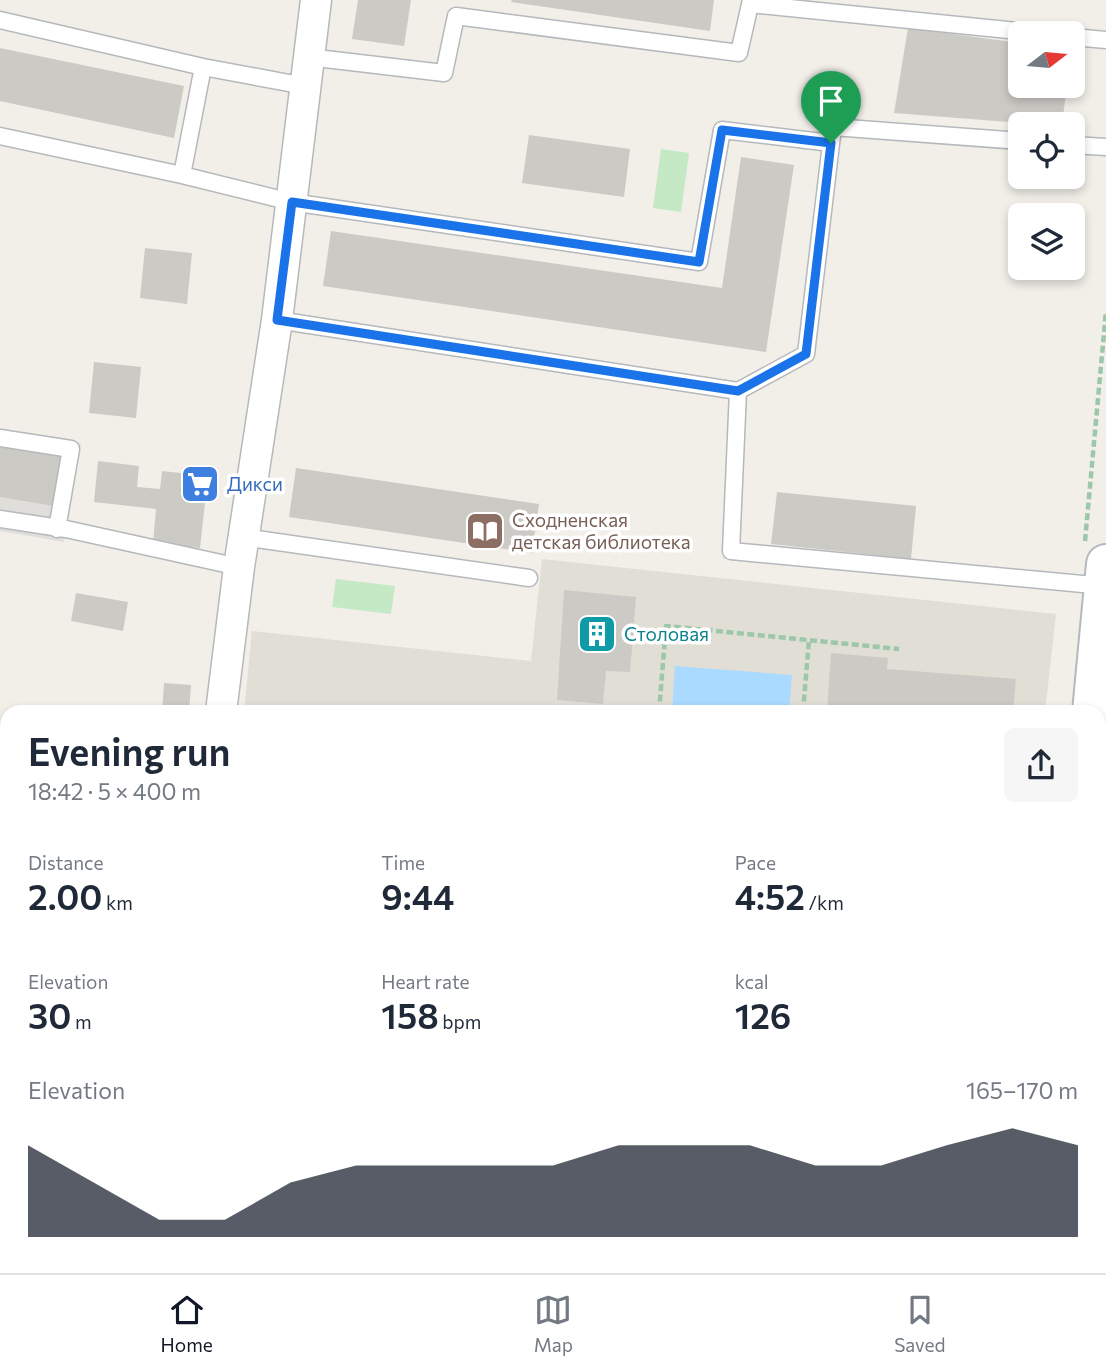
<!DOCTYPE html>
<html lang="en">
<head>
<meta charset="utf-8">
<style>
	body { margin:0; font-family:Commissioner,sans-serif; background:#f6f6f7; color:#1f2937; height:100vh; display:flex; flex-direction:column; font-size:26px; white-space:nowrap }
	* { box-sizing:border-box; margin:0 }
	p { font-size:23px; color:#747a83 }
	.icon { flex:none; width:38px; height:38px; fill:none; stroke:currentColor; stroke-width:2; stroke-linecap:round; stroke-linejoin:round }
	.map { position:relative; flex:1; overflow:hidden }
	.panel { position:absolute; left:0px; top:705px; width:1106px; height:569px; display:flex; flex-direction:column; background:#fff; border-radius:21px 21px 0 0; box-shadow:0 4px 10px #0003 }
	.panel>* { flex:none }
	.needle { width:46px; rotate:74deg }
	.controls { position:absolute; left:1008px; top:21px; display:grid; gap:14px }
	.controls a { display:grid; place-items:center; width:77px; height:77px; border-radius:10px; background:#fff; box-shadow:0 4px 10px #0003; font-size:35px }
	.pin { position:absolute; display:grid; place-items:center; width:60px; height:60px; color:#fff; margin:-72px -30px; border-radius:50% 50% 50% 0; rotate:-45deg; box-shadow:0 0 7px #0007 }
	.pin .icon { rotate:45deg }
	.round { display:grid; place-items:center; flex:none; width:74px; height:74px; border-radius:10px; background:#f6f6f7 }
	.headline { display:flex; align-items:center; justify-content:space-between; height:119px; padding:0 28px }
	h1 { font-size:38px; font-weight:600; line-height:52px }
	.metrics { display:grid; grid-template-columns:repeat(3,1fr); gap:10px; height:119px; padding:7px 28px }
	.metrics div { display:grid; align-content:center }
	.metrics b { font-size:35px; font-weight:600 }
	.metrics small { font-size:19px; font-weight:400 }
	.metrics p { font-size:19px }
	.chart { height:196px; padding:14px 28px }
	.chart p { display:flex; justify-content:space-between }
	.chart svg { width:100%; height:126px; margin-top:7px; fill:#111827; opacity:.7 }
	.dock { display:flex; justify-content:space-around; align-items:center; height:98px; border-top:2px solid #e0e1e3; background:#fff; font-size:19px; color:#747a83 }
	.dock a { display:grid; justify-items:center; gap:4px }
	.dock .current { color:#111827 }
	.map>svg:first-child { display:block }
	.industrial { fill:#e0deda }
	.education { fill:#e1ded6 }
	.green { fill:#c5e8c5 }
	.water { fill:#aadaff }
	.building { fill:#cccac5 }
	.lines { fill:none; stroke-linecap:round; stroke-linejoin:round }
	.service-casing { stroke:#b5b8bc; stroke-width:19 }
	.minor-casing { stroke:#b5b8bc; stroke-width:33 }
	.tertiary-casing { stroke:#b5b8bc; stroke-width:42 }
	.path { stroke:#9cc7a9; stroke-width:4.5; stroke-dasharray:7 3.5; stroke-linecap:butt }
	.service { stroke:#fff; stroke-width:16 }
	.minor { stroke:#fff; stroke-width:30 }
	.tertiary { stroke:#fff; stroke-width:38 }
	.rail { stroke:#b6b7b8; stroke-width:5; stroke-dasharray:2 9; stroke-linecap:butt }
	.route-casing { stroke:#fff; stroke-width:14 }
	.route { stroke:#1a73e8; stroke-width:9 }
	.labels { text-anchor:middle; stroke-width:7; stroke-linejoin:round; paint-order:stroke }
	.shop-label { font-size:19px; fill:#366cbe; stroke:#fff; text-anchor:start }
	.education-label { font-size:19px; fill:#785e54; stroke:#fff; text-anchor:start }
	.culture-label { font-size:19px; fill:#0d838f; stroke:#fff; text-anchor:start }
</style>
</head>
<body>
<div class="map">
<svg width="1106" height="1273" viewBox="0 0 1106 1273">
	<rect width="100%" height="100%" fill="#f1efe8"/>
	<path class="industrial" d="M0 429 81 443 64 542 0 531Z"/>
	<path class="education" d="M542 559 1056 614 1045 712H244L252 631 531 661Z"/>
	<path class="green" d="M661 149 689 153 681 212 653 208Z
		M336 579 395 586 391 614 332 607Z"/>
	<path class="water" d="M675 666 792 675 789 712H672Z"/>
	<path class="building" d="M358 0H411L404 46 352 39Z
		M512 0H714L710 31 511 2Z
		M908 28 1020 43V86H1067L1062 124H1033L894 113Z
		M0 48 184 86 174 138 0 101Z
		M529 135 630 149 624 197 522 183Z
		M741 157 794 165 766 352 323 286 331 231 722 288Z
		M145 248 192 253 187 304 140 298Z
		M94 362 141 367 136 418 89 413Z
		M0 446 62 456 54 506 0 497Z
		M98 461 139 466 137 487 160 489 162 471 208 476 200 548 153 543 156 509 94 502Z
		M296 468 539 504 532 553 289 517Z
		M777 492 916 506 911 559 771 544Z
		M564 590 636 597 630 672 606 671 603 704 557 700Z
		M76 593 128 602 123 631 71 621Z
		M831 653 888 658 887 669 1016 679 1013 712H827Z
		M164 683 191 685 189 712H162Z
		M0 1004 7 1006V1053L1 1081H0Z
		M0 1143H7V1190L0 1189Z
		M361 1267H408L406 1273H377Z"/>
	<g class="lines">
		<defs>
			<path id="service" d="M750 4 1038 33
				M0 20 203 67 182 175
				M1073 37 1106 40
				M308 57 444 73 456 16 739 53 751 0
				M203 67 305 86
				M0 136 182 175 291 202 699 262 722 130 831 143
				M1020 141 833 127 806 354 738 391 731 551 1104 586
				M1073 145 1106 147
				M277 320 738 391
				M0 438 71 449 57 529
				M0 519 66 529 239 567
				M243 537 529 578
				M0 943 7 936
				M0 982 7 983"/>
			<path id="minor" d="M221 712 239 567 277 320 316 0
				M157 1273 158 1267"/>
			<path id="tertiary" d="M1092 712 1106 564
				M1040 1273V1267"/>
		</defs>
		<use href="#service" class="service-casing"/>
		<use href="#minor" class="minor-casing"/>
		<use href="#tertiary" class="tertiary-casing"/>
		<path class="path" d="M1085 541 1106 311
			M659 712 666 626 899 649
			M803 712 809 640"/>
		<use href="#service" class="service"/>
		<use href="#minor" class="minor"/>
		<use href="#tertiary" class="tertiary"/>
		<path class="rail" d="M1099 1161 1106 1102
			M1086 1273V1267
			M1105 1273 1106 1268"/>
	</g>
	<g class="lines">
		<defs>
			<path id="route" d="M722 130 831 143 806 354 738 391 277 320 292 202 699 262Z"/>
		</defs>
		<use href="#route" class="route-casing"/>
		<use href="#route" class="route"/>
	</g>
	<defs>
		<symbol id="supermarket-square" viewBox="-11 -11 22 22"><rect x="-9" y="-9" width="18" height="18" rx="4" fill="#3f7fe0" stroke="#fff"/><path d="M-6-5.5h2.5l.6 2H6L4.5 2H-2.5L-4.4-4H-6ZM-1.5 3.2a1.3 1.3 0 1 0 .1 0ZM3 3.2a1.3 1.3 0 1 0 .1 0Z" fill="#fff"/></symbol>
		<symbol id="library-square" viewBox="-11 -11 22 22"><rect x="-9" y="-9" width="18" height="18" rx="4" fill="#8d6e63" stroke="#fff"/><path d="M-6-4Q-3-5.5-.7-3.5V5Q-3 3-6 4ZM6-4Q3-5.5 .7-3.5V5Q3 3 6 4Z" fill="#fff"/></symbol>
		<symbol id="building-square" viewBox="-11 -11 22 22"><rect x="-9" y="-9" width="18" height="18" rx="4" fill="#0f9aa8" stroke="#fff"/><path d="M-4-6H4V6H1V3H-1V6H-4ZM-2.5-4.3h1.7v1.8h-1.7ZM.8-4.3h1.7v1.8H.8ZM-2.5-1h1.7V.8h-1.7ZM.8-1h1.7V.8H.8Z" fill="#fff"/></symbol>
	</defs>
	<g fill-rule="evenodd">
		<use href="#supermarket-square" x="178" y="462" width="44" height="44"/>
		<use href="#library-square" x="463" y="509" width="44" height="44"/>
		<use href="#building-square" x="575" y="612" width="44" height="44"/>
	</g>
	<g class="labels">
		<g class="shop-label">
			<text x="227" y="491">Дикси</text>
		</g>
		<g class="education-label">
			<text x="512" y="527">Сходненская<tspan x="512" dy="22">детская библиотека</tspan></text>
		</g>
		<g class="culture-label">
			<text x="624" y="641">Столовая</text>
		</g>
	</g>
</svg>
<div class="controls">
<a><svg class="needle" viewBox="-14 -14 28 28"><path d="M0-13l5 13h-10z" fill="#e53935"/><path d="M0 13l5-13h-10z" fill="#747a83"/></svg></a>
<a><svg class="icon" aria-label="locate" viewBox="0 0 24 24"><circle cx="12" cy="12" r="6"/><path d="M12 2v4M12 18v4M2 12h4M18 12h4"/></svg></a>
<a><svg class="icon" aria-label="layers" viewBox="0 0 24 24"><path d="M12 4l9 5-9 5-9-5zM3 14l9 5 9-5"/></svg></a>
</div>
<div class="pin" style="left:831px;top:143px;background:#1e9e55"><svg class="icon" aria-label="arrive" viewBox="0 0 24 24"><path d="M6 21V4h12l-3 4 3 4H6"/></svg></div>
<section class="panel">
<div class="headline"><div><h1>Evening run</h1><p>18:42 · 5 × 400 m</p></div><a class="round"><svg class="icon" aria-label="share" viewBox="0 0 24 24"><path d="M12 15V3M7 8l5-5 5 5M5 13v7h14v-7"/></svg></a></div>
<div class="metrics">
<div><p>Distance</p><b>2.00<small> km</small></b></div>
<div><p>Time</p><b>9:44</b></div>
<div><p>Pace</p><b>4:52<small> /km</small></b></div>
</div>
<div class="metrics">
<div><p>Elevation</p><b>30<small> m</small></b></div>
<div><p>Heart rate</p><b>158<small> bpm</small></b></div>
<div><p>kcal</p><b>126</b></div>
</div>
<div class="chart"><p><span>Elevation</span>165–170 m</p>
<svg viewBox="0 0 160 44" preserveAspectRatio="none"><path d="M0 44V12L10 25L20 38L30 38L40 25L50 19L60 19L70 19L80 19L90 12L100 12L110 12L120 19L130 19L140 12L150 6L160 12V44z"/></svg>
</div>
</section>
</div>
<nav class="dock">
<a class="current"><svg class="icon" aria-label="home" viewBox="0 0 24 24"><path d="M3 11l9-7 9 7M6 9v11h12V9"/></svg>Home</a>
<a><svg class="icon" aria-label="map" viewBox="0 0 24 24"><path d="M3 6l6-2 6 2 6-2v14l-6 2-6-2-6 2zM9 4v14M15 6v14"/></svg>Map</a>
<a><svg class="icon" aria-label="saved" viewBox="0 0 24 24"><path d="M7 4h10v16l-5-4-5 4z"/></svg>Saved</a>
</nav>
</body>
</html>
